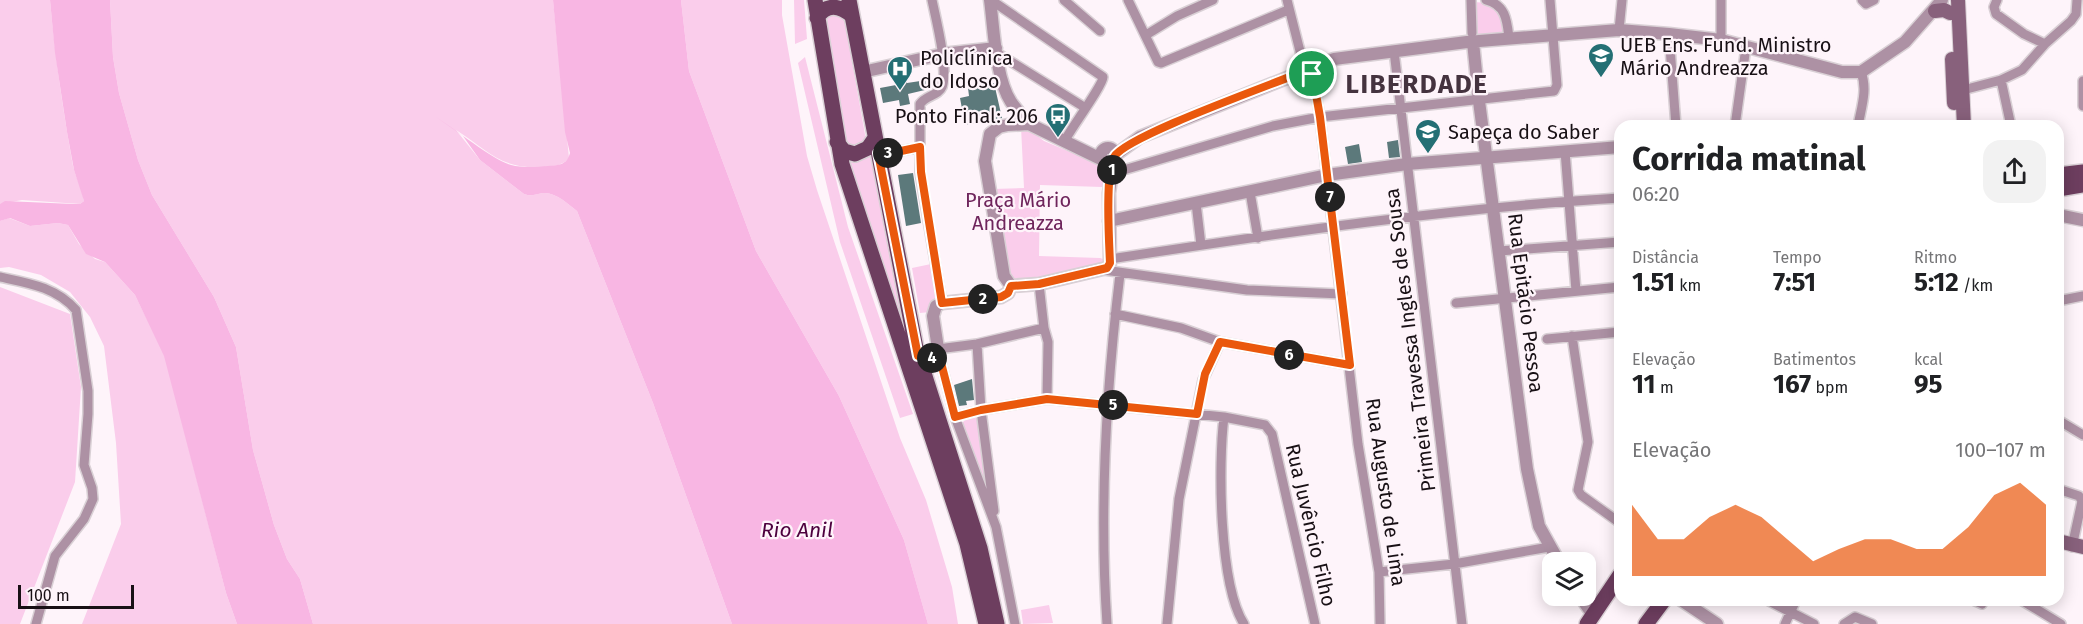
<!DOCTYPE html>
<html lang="pt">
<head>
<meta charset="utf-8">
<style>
	body { margin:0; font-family:"Fira Sans",sans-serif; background:#f2f2f2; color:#202124; height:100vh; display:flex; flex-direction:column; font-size:22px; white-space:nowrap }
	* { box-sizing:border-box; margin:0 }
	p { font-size:20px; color:#757577 }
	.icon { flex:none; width:33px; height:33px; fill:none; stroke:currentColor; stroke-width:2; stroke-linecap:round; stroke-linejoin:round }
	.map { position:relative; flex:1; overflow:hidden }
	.drawer { position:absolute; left:1614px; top:120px; width:450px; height:486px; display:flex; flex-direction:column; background:#fff; border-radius:18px; box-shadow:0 3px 15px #0003 }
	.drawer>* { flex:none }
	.controls { position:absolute; left:1542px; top:552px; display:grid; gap:12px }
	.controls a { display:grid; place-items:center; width:54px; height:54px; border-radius:12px; background:#fff; box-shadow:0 3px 15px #0003; font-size:30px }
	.scale { position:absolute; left:18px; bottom:15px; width:116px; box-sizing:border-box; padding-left:6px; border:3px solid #181015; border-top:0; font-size:16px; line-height:21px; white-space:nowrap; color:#181015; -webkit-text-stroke:4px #fef4fa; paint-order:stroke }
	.pin { position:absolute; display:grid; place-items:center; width:51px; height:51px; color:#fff; margin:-26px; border:3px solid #fff; border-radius:50%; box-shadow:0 2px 6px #0007 }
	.km { position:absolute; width:30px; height:30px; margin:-15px; border-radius:50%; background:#222; color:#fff; font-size:16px; line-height:30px; text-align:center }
	.round { display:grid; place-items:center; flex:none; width:63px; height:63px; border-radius:18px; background:#f2f2f2 }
	.headline { display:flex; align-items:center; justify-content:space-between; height:102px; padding:0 18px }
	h1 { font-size:33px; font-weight:700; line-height:45px }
	.figures { display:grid; grid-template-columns:repeat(3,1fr); gap:9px; height:102px; padding:6px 18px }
	.figures div { display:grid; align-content:center }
	.figures b { font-size:26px; font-weight:700 }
	.figures small { font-size:16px; font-weight:400 }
	.figures p { font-size:16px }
	.chart { height:168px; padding:12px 18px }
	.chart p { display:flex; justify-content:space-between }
	.chart svg { width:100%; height:108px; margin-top:6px; fill:#ea580c; opacity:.7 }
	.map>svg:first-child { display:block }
	.green { fill:#facdeb }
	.water { fill:#f8b6e3 }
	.building { fill:#5c797b }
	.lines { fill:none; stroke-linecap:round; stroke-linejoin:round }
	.minor-casing { stroke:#d9d0d5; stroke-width:12 }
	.tertiary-casing { stroke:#d9d0d5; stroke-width:15 }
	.secondary-casing { stroke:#d9d0d5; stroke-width:16 }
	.primary-casing { stroke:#d9d0d5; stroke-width:18 }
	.minor { stroke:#ad91a4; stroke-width:9 }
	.tertiary { stroke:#ad91a4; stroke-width:12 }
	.secondary { stroke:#88617c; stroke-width:14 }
	.primary { stroke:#6d3e5f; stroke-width:15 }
	.route-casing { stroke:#fff; stroke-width:12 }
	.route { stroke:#ea580c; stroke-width:8 }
	.labels { text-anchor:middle; stroke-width:4.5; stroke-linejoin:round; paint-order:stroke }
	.poi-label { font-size:20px; fill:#181015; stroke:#fef4fa; text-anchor:start }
	.park-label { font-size:20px; fill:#6f255c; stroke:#fef4fa }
	.street-label { font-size:20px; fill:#181015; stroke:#fef4fa }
	.water-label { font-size:21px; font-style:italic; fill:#4d003e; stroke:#fef4fa }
	.district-label { font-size:26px; font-weight:bold; letter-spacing:1.5px; fill:#45333f; stroke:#fef4fa }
</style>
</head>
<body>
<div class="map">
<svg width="2083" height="624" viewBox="0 0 2083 624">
	<rect width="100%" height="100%" fill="#fef4fa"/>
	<path class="green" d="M0 0H50C55 56 63 111 73 166 76 178 82 188 84 201L80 204 22 200 0 204Z
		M110 0H553L569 158C562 166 553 166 544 167 501 170 489 151 456 130L480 160 524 194C532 197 535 194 543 193 556 192 568 204 577 211L653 403 732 624H313L300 579 287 559 274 525 253 450 236 347 214 297 152 195 138 160 119 93 113 57Z
		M681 0H782V15L807 156 817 190 900 438 926 500 952 587 958 624H928L904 540 839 396 756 251 689 71Z
		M794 0H804L807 39 795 44Z
		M1474 2 1487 3 1500 10 1506 34 1476 36Z
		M830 12 844 17 866 140 865 146 850 147 847 143 827 28 826 19Z
		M805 57 848 227 913 414 900 418 840 242 798 63Z
		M1021 127 1030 130 1044 141 1099 164 1104 174V186L1102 187 1040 185 1039 256 1100 258 1103 259V265L1020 283 1009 277 993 189 1024 188Z
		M871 156 873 157 909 341 904 339 857 195 848 157Z
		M9 218 30 226 58 223 68 225 79 244 95 259 105 262 135 295 165 356 226 593 237 624H82L121 524 116 443 104 346 90 317 70 292 41 275 9 267 0 268V221Z
		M931 264 937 298 931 304 930 312 920 313 912 268Z
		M0 287 70 314 81 387 75 482 20 624H0Z
		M979 416 988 498 961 424 966 419Z
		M1049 605 1053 623 1023 624 1021 610Z"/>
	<path class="water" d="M50 0H110L113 57 119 93 138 160 152 195 214 297 236 347 253 450 274 525 287 559 300 579 313 624H237L226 593 164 356 135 295 105 262 86 254 68 225 58 223 30 226 10 218 0 221V204L5 201 73 204H80L84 201 74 170 67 132 55 53Z
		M553 0H681L689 71 756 251 839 396 904 540 928 624H732L653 403 577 211C568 204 556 192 543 193 535 194 532 197 524 194L480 160 463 136 436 117C455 129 493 160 511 165 522 168 537 167 548 166 559 165 567 165 570 153L565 132Z"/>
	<path class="building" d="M906 78 907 83 927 80 929 89 908 94 910 104 900 106 899 100 883 103 880 88 896 85 895 80Z
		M994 83 1002 118 965 125 960 98 969 96 968 88Z
		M1398 140 1400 157 1389 158 1387 142Z
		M1359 144 1362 162 1348 164 1345 147Z
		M913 173 921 223 906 226 898 175Z
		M972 379 974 400 966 401 967 405 959 406 954 385Z"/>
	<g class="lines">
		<defs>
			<path id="minor" d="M932 0C936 19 949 70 942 87 939 95 925 96 920 104V172L942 303
				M991 0 1103 77C1103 85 1070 130 1064 142
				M1064 0 1100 31
				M1128 0 1158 62 1161 63 1288 10
				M1287 0 1303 63 1313 77 1320 117 1358 444 1379 572 1380 624
				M1471 0 1472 33
				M1486 0C1506 5 1507 21 1509 38
				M1721 0V40
				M1862 0 1866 4 1874 0
				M1997 0 1994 7 1996 14 2024 34 2045 44
				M1619 30 1622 0
				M1669 34 1676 126
				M1146 35 1177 16 1213 0
				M1394 51 1462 624
				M997 53 1084 107
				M2001 80 2011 126
				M2083 81V106
				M1963 90 2001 80 2022 70 2045 44 2071 21 2076 14 2077 0
				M1735 126 1746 47
				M1858 126C1861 108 1868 90 1861 72
				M1565 151 1576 291
				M878 153 882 155 920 147
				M1112 171 1127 169 1273 126 1320 117 1554 91 1557 85 1550 0
				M1250 192 1258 238
				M1196 203 1201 245
				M1499 251 1620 242
				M1110 259C1279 233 1449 208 1620 198
				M1104 270 1247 290 1342 294
				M0 277C28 283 56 287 76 310L88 391V414L84 465 92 488 93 499 84 519 55 556 36 624
				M1039 284 1044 328 1048 342 1047 399
				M2058 301 2083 296
				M1456 303 1620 287
				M1115 314 1181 328 1220 342 1350 365
				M1572 336 1588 442 1578 490 1581 495 1620 523
				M1547 339 1620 332
				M977 344 981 410 994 511
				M938 349 977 344 1044 328
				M939 355 955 417 996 527 1015 624
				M955 417 981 410 1047 399 1224 417 1265 425 1272 434 1315 624
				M1224 417C1218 464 1219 585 1244 624
				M2058 420 2083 435
				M2058 489 2079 496 2082 501 2072 547
				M1379 572 1454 564 1549 547
				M1767 600 1814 624
				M1973 600 1982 604 1984 600
				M2021 600 2061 624
				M1107 624C1099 507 1106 390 1120 274
				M1167 624 1179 499 1203 380 1220 342
				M1785 624 1796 600
				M1844 624 1855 617 1872 624"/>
			<path id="tertiary" d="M990 0C994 29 995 77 1011 102 1016 109 1023 117 1029 124
				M1473 42 1479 101 1527 469 1539 526 1559 562
				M862 70 867 71 943 54 996 48
				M1101 155a7 7 0 1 1 14 0a7 7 0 1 1-14 0Z
				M1114 156 1140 137 1334 59 1467 42 1619 30 1669 34 1721 40 1842 72H1861L1905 42 1942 0
				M2058 215 2083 220
				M1109 221 1327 175 1407 164 1620 147
				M1011 286 1004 276 985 161 990 134 999 127 1008 125 1029 124 1103 160
				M1011 286 1039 284 1107 268 1110 263 1109 193 1114 158
				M939 355 933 316 936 306 942 303 1001 297 1008 293 1011 286
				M1580 596 1593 615
				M1681 600 1717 624"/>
			<path id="secondary" d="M1958 0 1964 126
				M1935 11 1944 10 1950 13
				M1952 59 1954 103
				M2058 541 2083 547"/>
			<path id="primary" d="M815 0 842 164 967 544 986 624
				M849 0 916 348 980 548 997 624
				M817 18C826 3 840 5 852 16
				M837 142 844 151 855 154 868 148 875 138
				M2058 175 2083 172
				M2058 189 2083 185
				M1587 624 1620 575
				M1646 624 1664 600"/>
		</defs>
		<use href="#minor" class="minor-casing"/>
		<use href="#tertiary" class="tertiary-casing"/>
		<use href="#secondary" class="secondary-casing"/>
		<use href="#primary" class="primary-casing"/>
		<use href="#minor" class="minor"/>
		<use href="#tertiary" class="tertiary"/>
		<use href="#secondary" class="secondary"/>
		<use href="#primary" class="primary"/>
	</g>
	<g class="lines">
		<defs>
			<path id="route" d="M1307 70 1313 77 1320 117 1350 365 1220 342 1205 374 1197 414 1047 399 981 410 955 417 939 355 929 359 918 356 878 153 882 155 920 147 921 172 942 303 1001 297 1008 293 1011 286 1039 284 1107 268 1110 263C1109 241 1105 173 1114 157 1125 136 1277 83 1307 70Z"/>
		</defs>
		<use href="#route" class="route-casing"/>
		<use href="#route" class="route"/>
	</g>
	<defs>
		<symbol id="school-pin" viewBox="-11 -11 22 30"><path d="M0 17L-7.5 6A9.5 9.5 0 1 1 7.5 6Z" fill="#246f74" stroke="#fef4fa"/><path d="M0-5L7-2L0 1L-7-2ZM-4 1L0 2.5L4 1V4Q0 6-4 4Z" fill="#fff"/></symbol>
		<symbol id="hospital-pin" viewBox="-11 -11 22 30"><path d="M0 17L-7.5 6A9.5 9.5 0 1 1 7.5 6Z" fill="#246f74" stroke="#fef4fa"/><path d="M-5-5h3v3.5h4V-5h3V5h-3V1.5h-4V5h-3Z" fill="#fff"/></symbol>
		<symbol id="bus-pin" viewBox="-11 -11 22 30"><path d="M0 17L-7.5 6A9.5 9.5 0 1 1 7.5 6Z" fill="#246f74" stroke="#fef4fa"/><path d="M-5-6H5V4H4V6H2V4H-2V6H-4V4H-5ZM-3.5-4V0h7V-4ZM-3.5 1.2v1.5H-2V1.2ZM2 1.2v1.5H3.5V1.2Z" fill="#fff"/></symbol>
	</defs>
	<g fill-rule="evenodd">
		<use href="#school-pin" x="1586" y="41" width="30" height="40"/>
		<use href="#hospital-pin" x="885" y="54" width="30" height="40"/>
		<use href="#bus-pin" x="1043" y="101" width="30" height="40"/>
		<use href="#school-pin" x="1413" y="117" width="30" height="40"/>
	</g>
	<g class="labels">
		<g class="poi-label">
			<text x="1620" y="52">UEB Ens. Fund. Ministro<tspan x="1620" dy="23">Mário Andreazza</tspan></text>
			<text x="920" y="65">Policlínica<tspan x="920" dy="23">do Idoso</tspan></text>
			<text x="1038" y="123" text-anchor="end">Ponto Final: 206</text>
			<text x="1448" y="139">Sapeça do Saber</text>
		</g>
		<g class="park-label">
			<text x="1018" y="207">Praça Mário<tspan x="1018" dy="23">Andreazza</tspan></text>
		</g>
		<g class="street-label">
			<text transform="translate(1526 303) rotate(83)" y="7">Rua Epitácio Pessoa</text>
			<text transform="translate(1410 340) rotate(-97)" y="7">Primeira Travessa Ingles de Sousa</text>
			<text transform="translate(1386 492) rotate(82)" y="7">Rua Augusto de Lima</text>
			<text transform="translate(1311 525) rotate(77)" y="7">Rua Juvêncio Filho</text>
		</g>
		<g class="water-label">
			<text x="797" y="537">Rio Anil</text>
		</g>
		<g class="district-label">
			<text x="1417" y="93">LIBERDADE</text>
		</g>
	</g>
</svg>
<div class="controls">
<a><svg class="icon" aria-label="layers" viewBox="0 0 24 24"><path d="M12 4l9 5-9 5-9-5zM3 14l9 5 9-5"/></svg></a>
</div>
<div class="scale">100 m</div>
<div class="pin" style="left:1312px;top:74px;background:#1e9e55"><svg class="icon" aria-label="arrive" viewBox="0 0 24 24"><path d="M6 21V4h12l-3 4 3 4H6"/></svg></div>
<b class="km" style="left:1112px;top:170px">1</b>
<b class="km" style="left:983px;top:299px">2</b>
<b class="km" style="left:888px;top:153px">3</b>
<b class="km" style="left:932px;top:358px">4</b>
<b class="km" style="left:1113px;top:405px">5</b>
<b class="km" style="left:1289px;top:355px">6</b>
<b class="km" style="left:1330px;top:197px">7</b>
<section class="drawer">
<div class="headline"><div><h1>Corrida matinal</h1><p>06:20</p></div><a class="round"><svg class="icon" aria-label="share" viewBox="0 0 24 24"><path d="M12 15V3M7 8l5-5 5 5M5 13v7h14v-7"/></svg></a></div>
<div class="figures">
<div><p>Distância</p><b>1.51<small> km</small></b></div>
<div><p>Tempo</p><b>7:51</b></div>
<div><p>Ritmo</p><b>5:12<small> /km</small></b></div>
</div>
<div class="figures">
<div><p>Elevação</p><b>11<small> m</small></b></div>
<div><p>Batimentos</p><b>167<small> bpm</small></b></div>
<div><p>kcal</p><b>95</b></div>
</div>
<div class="chart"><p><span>Elevação</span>100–107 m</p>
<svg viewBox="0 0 160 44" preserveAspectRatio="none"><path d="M0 44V15L10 29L20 29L30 20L40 15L50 20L60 29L70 38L80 33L90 29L100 29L110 33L120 33L130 24L140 11L150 6L160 15V44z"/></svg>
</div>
</section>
</div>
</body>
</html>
